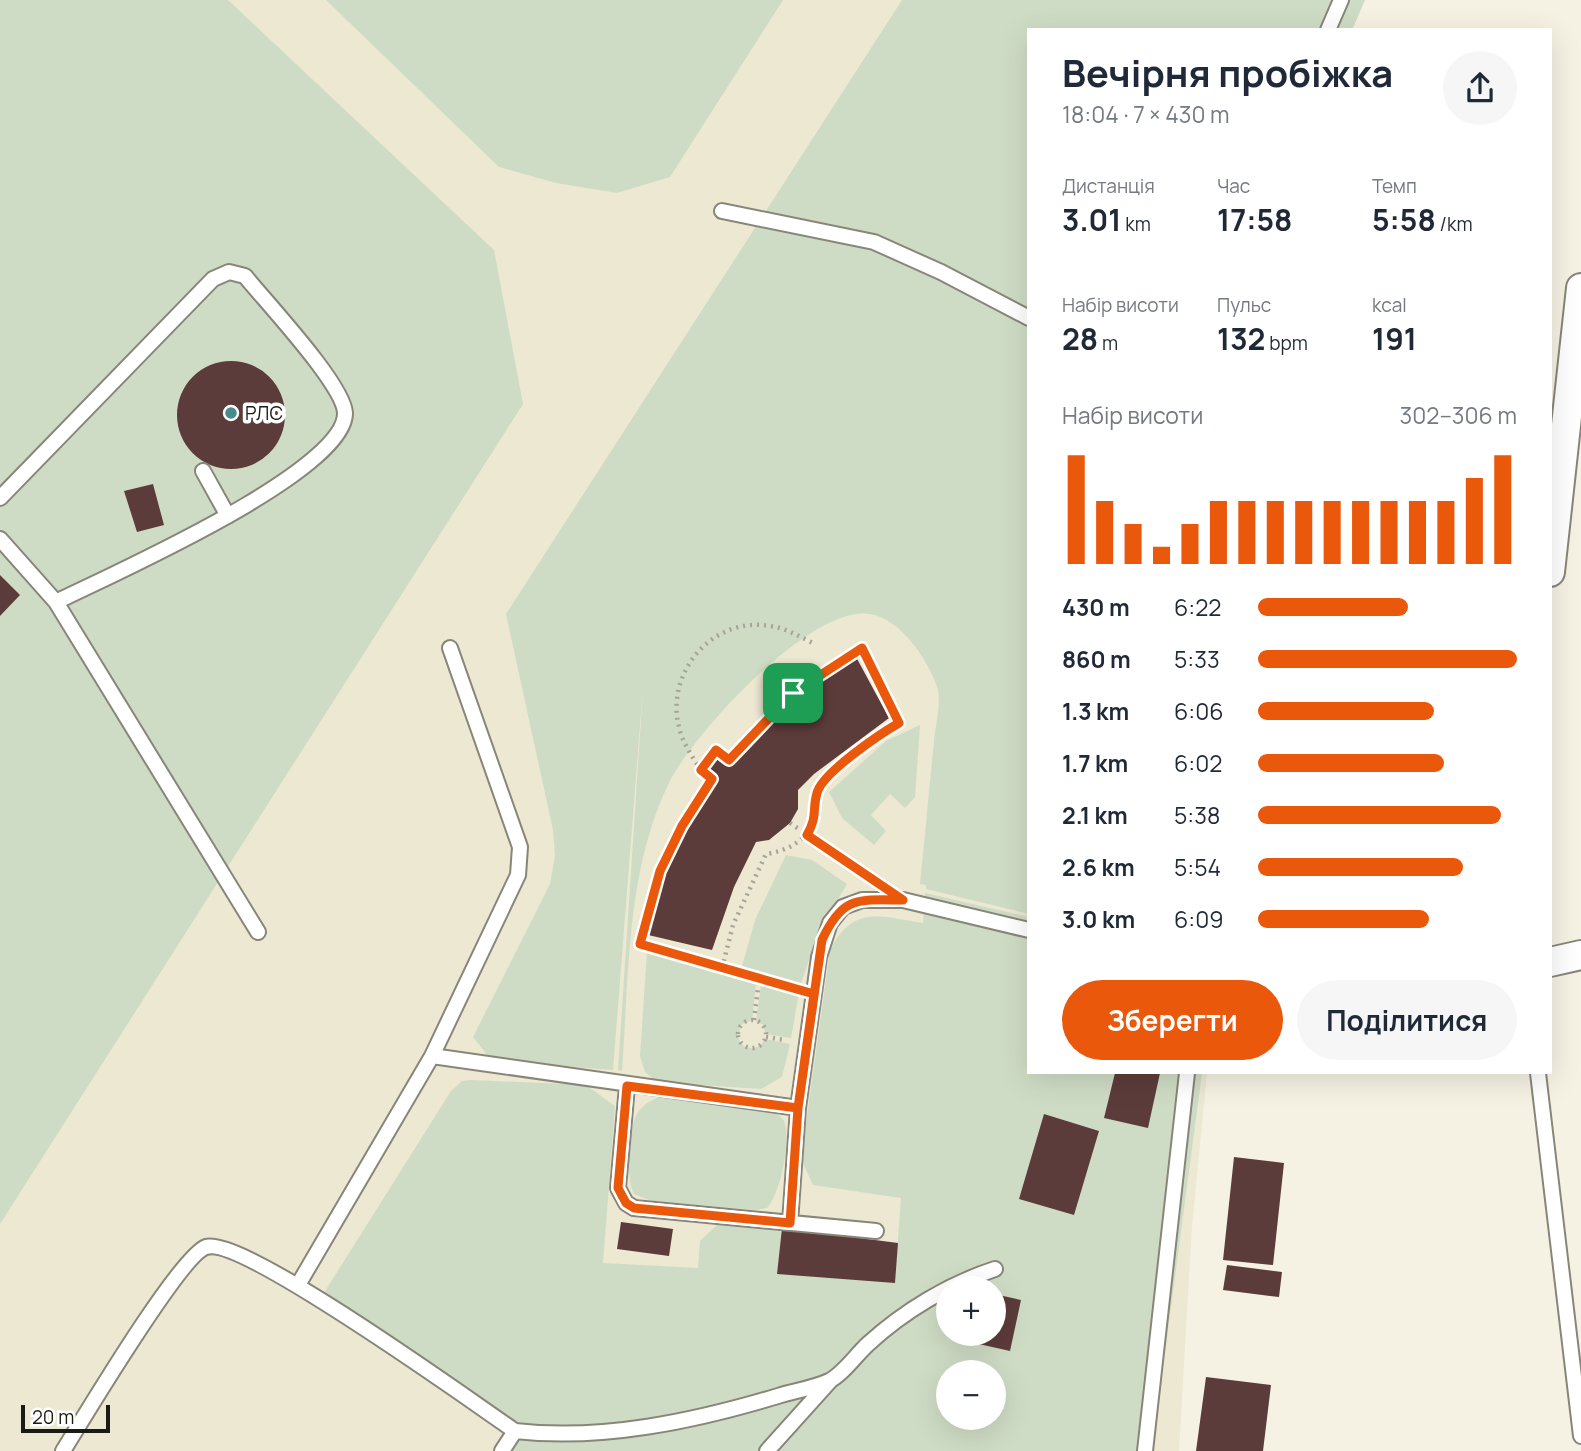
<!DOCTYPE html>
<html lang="uk">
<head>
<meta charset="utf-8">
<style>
	body { margin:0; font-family:Manrope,sans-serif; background:#f6f6f7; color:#1f2937; height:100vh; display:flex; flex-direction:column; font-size:26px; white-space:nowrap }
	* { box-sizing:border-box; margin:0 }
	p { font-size:23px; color:#747a83 }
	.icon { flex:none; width:38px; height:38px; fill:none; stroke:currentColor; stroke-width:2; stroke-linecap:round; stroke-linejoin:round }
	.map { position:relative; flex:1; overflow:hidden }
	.drawer { position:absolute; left:1027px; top:28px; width:525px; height:1046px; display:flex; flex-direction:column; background:#fff; border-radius:0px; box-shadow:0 7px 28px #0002 }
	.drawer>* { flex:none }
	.tools { position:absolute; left:936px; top:1276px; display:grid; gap:14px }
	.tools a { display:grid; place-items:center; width:70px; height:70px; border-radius:50%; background:#fff; box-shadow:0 7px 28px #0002; font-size:35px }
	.scale { position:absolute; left:21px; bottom:18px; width:89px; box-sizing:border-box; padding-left:7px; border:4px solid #1b1a15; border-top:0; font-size:19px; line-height:24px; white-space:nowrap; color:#1b1a15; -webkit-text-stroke:5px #fff; paint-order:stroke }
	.pin { position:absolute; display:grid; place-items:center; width:60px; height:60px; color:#fff; margin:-30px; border-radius:14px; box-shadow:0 4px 10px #0006 }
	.round { display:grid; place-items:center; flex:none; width:74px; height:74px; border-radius:37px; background:#f6f6f7 }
	.headline { display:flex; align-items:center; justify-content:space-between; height:119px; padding:0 35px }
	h1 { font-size:38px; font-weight:700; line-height:52px }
	.stats { display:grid; grid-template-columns:repeat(3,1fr); gap:10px; height:119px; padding:7px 35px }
	.stats div { display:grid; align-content:center }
	.stats b { font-size:30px; font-weight:700 }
	.stats small { font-size:19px; font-weight:400 }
	.stats p { font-size:19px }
	.chart { height:196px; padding:14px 35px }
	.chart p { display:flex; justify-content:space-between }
	.chart svg { width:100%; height:126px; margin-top:7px; stroke:#ea580c; stroke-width:6 }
	.cta { display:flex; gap:14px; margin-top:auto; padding:14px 35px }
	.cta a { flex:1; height:80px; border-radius:42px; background:#ea580c; color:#fff; font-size:28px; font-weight:700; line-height:80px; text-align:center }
	.cta a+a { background:#f6f6f7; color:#1f2937 }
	ul { padding:0 35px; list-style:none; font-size:23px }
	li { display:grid; grid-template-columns:112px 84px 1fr; align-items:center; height:52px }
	li i { height:18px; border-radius:9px; background:#ea580c }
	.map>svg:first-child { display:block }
	.built { fill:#ece8d2; fill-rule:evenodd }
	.green { fill:#cfdcc5; fill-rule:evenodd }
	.building { fill:#5c3c3a }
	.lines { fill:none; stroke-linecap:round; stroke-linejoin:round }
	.lane-casing { stroke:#888679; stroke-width:18 }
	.street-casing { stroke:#888679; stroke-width:32 }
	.path { stroke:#a6a399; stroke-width:4.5; stroke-dasharray:2 5; stroke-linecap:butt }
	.lane { stroke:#fff; stroke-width:14 }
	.street { stroke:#fff; stroke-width:28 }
	.route-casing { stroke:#fff; stroke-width:14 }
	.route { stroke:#ea580c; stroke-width:9 }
	.poi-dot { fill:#448c8d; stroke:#fff; stroke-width:2.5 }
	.labels { text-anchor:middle; stroke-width:7; stroke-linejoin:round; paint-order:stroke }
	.poi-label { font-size:19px; fill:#1b1a15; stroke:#fff; text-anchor:start }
</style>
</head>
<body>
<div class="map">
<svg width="1581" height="1451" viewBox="0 0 1581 1451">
	<rect width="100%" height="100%" fill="#f5f2e4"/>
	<path class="built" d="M0 0H1365L1352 30H1029V1073H1207L1192 1226 1179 1451H0ZM948 1288H994V1334H948ZM948 1372H994V1418H948Z"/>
	<path class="green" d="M0 0H228L494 250 523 404 0 1224Z
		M326 0H783L670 177 617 193 556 183 499 167Z
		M902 0H1365L1352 30H1029V914L926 889V885L920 884C925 836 929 789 934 742 935 725 943 700 936 684 926 657 900 619 870 614 812 604 695 732 670 781 626 868 629 976 622 1071L618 1070 643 688 613 1070 492 1061 473 1037 550 884 555 855 553 830 506 614Z
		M920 725 915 797 905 808 890 794 871 815 886 831 874 845 842 818 829 792 886 741Z
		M786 855 812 860 847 884 818 932 800 987 741 970 755 920Z
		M925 893 1029 917V1073H1202L1152 1451H510L522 1432 322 1296 451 1091 462 1081 472 1080 586 1085 615 1106 603 1263 698 1268 700 1241 719 1223 782 1228 777 1273 895 1280 901 1198 813 1185 801 1159 830 950C853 905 879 916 923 923ZM948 1288H994V1334H948ZM948 1372H994V1418H948Z
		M647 952 756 984 752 1020 741 1025 738 1037C741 1048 751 1051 761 1045L765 1039 790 1044 782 1077 761 1089 657 1082 645 1072 640 1056Z
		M761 985 799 993 791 1038 766 1034 762 1024 756 1021Z
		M663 1095 765 1110C773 1112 780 1114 784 1121 792 1138 780 1195 767 1208L755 1210 651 1201 634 1194C625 1179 628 1129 637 1114 642 1104 654 1099 663 1095Z"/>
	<path class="building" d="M177 415a54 54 0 1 1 108 0a54 54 0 1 1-108 0Z
		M153 484 164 525 137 532 124 491Z
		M0 575 20 595 0 616Z
		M855 655 889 718 814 774 798 790V809L790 823 769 840 756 842 734 887 712 950 644 934 663 872 710 786 711 773 705 768 715 755 721 760 735 754 796 694Z
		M1115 1073H1160L1148 1128 1104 1118Z
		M1044 1114 1099 1131 1074 1215 1019 1199Z
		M1234 1157 1284 1163 1273 1265 1223 1260Z
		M621 1222 673 1229 669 1256 617 1249Z
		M782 1228 898 1243 895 1283 777 1274Z
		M1227 1265 1282 1272 1279 1297 1223 1290Z
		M994 1294 1021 1300 1010 1351 970 1342 972 1334H994Z
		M1206 1377 1271 1385 1263 1451H1196Z"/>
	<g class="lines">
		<defs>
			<path id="lane" d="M1328 30 1341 0
				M722 211 874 242 941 272 1029 318
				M203 471 228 516
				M0 498 213 279 229 272 245 276C266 302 344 385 345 413 346 472 108 576 56 602
				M0 539 56 602 258 932
				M432 1056 798 1108
				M1538 1073 1581 1436
				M627 1086 618 1188 626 1203 634 1208 876 1231
				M790 1223 798 1108 819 957 830 923 843 907 862 900H903L1029 930
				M298 1285 432 1056 518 875 520 847 450 648
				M515 1431C602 1441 695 1421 778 1396 794 1391 814 1388 829 1381 843 1374 856 1355 868 1344 904 1311 949 1284 995 1269
				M63 1451C83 1419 180 1256 206 1247 243 1236 472 1402 515 1431L502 1451
				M767 1451 830 1381
				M1145 1451 1187 1073"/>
			<path id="street" d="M1550 572 1581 288
				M1550 962 1581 955"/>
		</defs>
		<use href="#lane" class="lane-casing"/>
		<use href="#street" class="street-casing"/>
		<path class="path" d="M701 770C693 758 682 742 679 727 665 672 713 616 770 626 786 628 800 637 815 644
			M790 823 871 878
			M722 968 733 925 766 854C792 850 813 837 817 808 817 804 815 796 817 792 825 772 880 734 899 723L862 648 793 693 728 760 716 750 701 770 712 779 682 826 660 871 640 944 793 988
			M738 1034a14 14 0 1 1 28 0a14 14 0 1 1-28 0Z
			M754 1020 759 980
			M766 1037 785 1040"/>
		<use href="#lane" class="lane"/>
		<use href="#street" class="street"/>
	</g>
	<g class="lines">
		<defs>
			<path id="route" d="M793 693 729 760 716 750 701 770 712 779 682 826 660 871 640 944 814 994 798 1108 627 1086 618 1188 626 1203 634 1208 790 1223 798 1108 822 940C843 895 858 900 903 900L807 835C818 816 812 810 817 793 822 773 880 734 899 723L862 648 793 693"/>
		</defs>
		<use href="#route" class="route-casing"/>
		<use href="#route" class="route"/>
	</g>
	<circle class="poi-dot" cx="231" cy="413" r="7"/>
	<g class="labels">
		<g class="poi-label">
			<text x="245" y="420">РЛС</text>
		</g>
	</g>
</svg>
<div class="tools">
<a>+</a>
<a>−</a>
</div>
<div class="scale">20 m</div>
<div class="pin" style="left:793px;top:693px;background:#1e9e55"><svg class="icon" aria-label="arrive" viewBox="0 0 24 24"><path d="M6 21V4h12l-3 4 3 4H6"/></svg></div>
<section class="drawer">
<div class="headline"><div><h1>Вечірня пробіжка</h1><p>18:04 · 7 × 430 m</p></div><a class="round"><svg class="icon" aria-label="share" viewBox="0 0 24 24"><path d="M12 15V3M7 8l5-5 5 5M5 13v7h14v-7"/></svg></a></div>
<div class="stats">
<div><p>Дистанція</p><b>3.01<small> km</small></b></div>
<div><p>Час</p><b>17:58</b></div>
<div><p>Темп</p><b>5:58<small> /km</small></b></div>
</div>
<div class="stats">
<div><p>Набір висоти</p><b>28<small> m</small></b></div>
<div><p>Пульс</p><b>132<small> bpm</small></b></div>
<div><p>kcal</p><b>191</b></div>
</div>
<div class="chart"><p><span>Набір висоти</span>302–306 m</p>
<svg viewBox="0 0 160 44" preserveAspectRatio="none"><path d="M5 44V6M15 44V22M25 44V30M35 44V38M45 44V30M55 44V22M65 44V22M75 44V22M85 44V22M95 44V22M105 44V22M115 44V22M125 44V22M135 44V22M145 44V14M155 44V6"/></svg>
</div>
<ul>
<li><b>430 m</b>6:22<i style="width:58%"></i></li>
<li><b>860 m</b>5:33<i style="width:100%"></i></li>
<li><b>1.3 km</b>6:06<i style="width:68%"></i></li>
<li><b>1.7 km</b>6:02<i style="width:72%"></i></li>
<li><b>2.1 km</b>5:38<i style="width:94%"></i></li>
<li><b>2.6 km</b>5:54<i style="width:79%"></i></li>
<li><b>3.0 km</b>6:09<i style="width:66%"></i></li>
</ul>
<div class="cta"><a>Зберегти</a><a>Поділитися</a></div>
</section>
</div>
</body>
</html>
